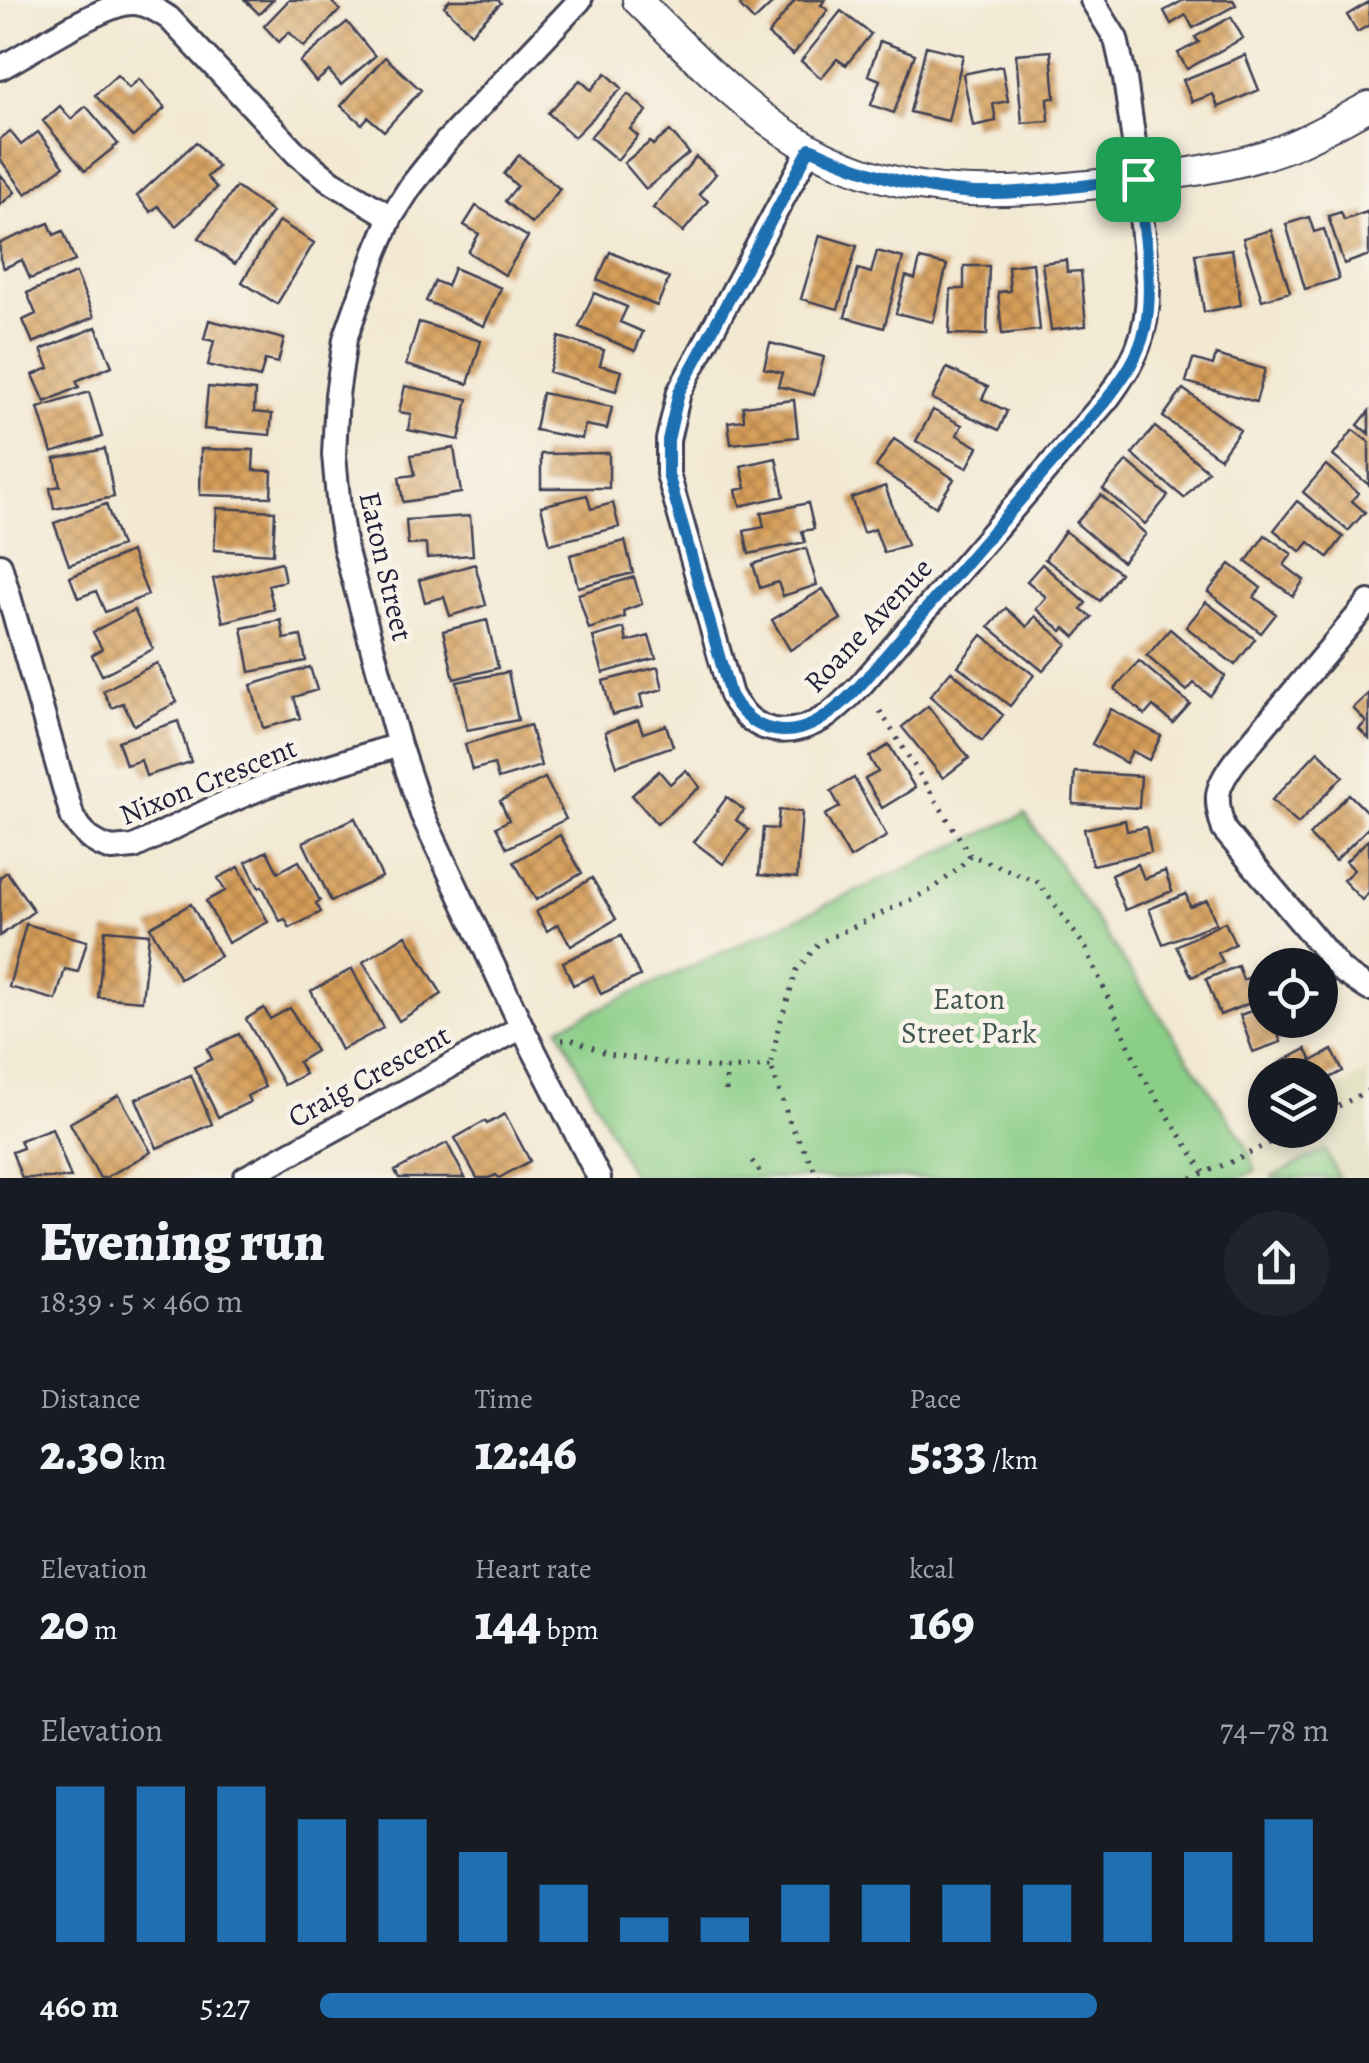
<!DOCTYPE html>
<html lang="en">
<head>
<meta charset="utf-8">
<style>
	body { margin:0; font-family:Alegreya,serif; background:#20242c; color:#f1f3f6; height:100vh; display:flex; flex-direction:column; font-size:38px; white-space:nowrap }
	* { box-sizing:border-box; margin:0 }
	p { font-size:32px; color:#9ea1a6 }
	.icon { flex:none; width:55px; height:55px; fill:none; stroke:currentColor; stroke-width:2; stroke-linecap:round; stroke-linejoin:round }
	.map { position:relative; height:1178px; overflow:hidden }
	.drawer { display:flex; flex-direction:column; background:#171b24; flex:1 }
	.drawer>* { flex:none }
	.buttons { position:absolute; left:1248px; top:948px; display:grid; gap:20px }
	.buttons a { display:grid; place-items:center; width:90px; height:90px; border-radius:50%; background:#171b24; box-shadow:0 5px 15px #0003; font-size:50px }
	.pin { position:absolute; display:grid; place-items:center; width:85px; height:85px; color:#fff; margin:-42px; border-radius:20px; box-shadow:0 5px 15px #0006 }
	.round { display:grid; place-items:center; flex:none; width:105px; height:105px; border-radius:52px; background:#20242c }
	.overview { display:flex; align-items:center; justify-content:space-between; height:170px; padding:0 40px }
	h1 { font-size:55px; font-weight:800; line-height:75px }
	.stats { display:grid; grid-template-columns:repeat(3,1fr); gap:15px; height:170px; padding:10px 40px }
	.stats div { display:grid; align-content:center }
	.stats b { font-size:50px; font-weight:800 }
	.stats small { font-size:28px; font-weight:400 }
	.stats p { font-size:28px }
	.chart { height:280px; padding:20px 40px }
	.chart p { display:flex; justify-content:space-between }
	.chart svg { width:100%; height:180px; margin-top:10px; stroke:#1f6fb2; stroke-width:6 }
	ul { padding:0 40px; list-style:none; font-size:32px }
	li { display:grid; grid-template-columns:160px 120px 1fr; align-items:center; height:75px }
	li i { height:25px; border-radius:12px; background:#1f6fb2 }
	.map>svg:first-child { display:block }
	.built { fill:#dfddbb }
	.green { fill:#8bce87; stroke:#567861; stroke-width:2.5 }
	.building { fill:url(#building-cross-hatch) }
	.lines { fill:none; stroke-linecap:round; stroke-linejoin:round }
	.minor-casing { stroke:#414052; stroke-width:28 }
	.tertiary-casing { stroke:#414052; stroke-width:32 }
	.path { stroke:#414052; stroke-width:5; stroke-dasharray:2.5 8; stroke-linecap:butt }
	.minor { stroke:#fff; stroke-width:22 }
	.tertiary { stroke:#fff; stroke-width:28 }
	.route-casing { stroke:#fff; stroke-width:20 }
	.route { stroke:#1f6fb2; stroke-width:12 }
	.labels { text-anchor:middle; stroke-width:9; stroke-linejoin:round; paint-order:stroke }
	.street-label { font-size:30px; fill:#22223b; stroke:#f7f3e8 }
	.park-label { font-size:30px; fill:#425652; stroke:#f7f3e8 }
</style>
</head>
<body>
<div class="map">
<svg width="1369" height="1178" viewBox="0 0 1369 1178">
	<defs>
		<pattern id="building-cross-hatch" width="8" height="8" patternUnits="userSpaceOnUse" patternTransform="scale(2.5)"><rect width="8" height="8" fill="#d69e58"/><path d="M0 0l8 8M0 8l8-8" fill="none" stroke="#ad804a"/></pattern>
	</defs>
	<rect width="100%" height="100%" fill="#f7f3e8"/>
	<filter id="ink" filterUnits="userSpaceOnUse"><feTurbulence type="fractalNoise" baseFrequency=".01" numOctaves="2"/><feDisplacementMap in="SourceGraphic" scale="20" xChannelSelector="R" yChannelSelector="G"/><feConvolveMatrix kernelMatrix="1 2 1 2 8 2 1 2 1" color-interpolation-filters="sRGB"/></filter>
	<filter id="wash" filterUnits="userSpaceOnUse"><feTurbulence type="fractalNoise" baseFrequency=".0048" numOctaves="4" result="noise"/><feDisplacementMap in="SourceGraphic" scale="40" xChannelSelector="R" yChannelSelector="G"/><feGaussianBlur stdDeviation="2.25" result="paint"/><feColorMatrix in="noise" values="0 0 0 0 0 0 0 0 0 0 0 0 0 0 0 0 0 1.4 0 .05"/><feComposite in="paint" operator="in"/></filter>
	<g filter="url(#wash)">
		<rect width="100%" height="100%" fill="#f3e9d3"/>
		<path class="built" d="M1369 1071V1178H1240L1256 1170 1242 1138 1265 1126V1130H1320V1097Z"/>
		<path class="green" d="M1025 814 1242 1138 1256 1170 1240 1178H633L559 1027Z
			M1325 1150 1339 1178H1270Z"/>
		<g id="blocks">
			<path class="building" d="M245 0H273L259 14Z
				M289 0H330L340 10 304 47 289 32 279 42 264 26Z
				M450 0H498L501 3 471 33 444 6Z
				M747 0H776L754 21 740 6Z
				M795 0H825L821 5 828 10 793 55 768 35Z
				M1184 0H1233L1236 5 1193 28 1186 15 1171 24 1164 11Z
				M1369 2V25L1357 32 1347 15Z
				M841 11 871 34 846 65 837 59 821 78 801 61Z
				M1231 17 1243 38 1187 69 1178 53 1199 42 1195 37Z
				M347 22 375 56 341 85 329 71 316 82 300 62Z
				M880 41 915 54 894 113 871 105 880 80 868 75Z
				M926 46 963 55 948 121 910 112Z
				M1051 51 1055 98H1048L1049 121 1022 123 1016 54Z
				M1245 55 1259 90 1218 107 1213 94 1192 102 1183 80Z
				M385 57 421 90 384 131 368 117 362 124 341 106Z
				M1002 66 1008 101 993 104 996 121 973 126 963 74Z
				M606 73 622 88 574 137 548 113 580 80 591 90Z
				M117 75 129 88 139 79 165 108 133 137 95 95Z
				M628 94 647 111 630 129 638 136 617 160 590 137Z
				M60 106 71 119 86 106 118 144 85 171 43 121Z
				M10 131 21 145 38 132 64 166 26 194 0 159V139Z
				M670 131 689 153 646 189 624 163 650 142 653 145Z
				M196 142 218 167 207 177 217 188 176 226 158 206 151 212 137 196Z
				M519 155 560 189 532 224 505 201 517 186 504 174Z
				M696 157 716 174 699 194 708 201 683 232 653 208Z
				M0 174 15 192 0 205Z
				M236 187 272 212 235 264 199 238Z
				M476 206 528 237 505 275 468 252 479 234 464 225Z
				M1341 212 1344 220 1367 212 1369 220V255L1344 264 1328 216Z
				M1309 217 1314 232 1324 229 1339 279 1305 289 1286 224Z
				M279 221 314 243 277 304 242 282Z
				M49 223 54 235 63 231 75 261 30 279 22 260 4 268 0 259V243Z
				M1271 230 1290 292 1262 300 1243 238Z
				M820 235 857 246 838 309 801 299Z
				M1232 249 1241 305 1204 312 1195 254Z
				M877 251 903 258 884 328 845 317 858 269 871 273Z
				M610 252 669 278 657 306 597 280Z
				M920 259 947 265 933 322 896 313 906 276 915 279Z
				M1066 260 1067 272 1081 271 1086 326 1051 330 1042 263Z
				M1033 263 1040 330 1002 334 998 292 1010 291 1008 266Z
				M964 266H989L987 335 949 334 951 289H964Z
				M454 268 501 288 484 326 426 301 435 281 447 286Z
				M76 273 94 317 33 343 23 320 36 314 27 293Z
				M594 293 627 307 620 322 643 332 635 351 579 327Z
				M209 320 284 339 278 363 265 360 260 378 208 365 214 341 204 339Z
				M419 322 481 341 468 384 406 365Z
				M96 327 112 366 76 381 79 387 45 402 33 375 49 368 41 350Z
				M559 337 604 350 600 365 622 371 616 391 549 372Z
				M770 343 824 357 814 395 778 386 782 373 764 368Z
				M1216 355 1265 369 1256 402 1186 382 1193 359 1213 365Z
				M947 368 988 387 982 399 1007 411 999 430 932 399Z
				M405 386 468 399 459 440 408 430 411 414 399 412Z
				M208 387 255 391 254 412 272 414 270 435 204 429Z
				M1183 389 1240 430 1220 458 1163 417Z
				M89 392 102 437 52 453 38 408Z
				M542 393 612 407 607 429 585 425 582 439 535 430Z
				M794 400 798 437 731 444 728 422 744 420 743 406Z
				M933 410 962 425 957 435 978 447 967 468 916 441Z
				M1369 411V434L1358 425Z
				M1155 427 1208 471 1184 498 1132 454Z
				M1353 430 1369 442V485L1333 456Z
				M894 439 954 479 936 507 876 467Z
				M454 448 461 493 403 502 399 477 415 475 411 455Z
				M105 449 114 497 54 509 50 488 60 486 55 459Z
				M201 449 254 450 253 470 272 471 271 497 200 495Z
				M609 453V488H541V454Z
				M776 458 784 496 740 506 736 490 746 488 741 466Z
				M1127 461 1168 496 1145 524 1103 489Z
				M1326 465 1358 493 1352 501 1365 512 1348 531 1303 492Z
				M885 486 907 545 884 553 875 529 863 533 851 498Z
				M587 495 591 509 613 503 619 527 550 544 541 506Z
				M1101 495 1146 534 1122 562 1076 523Z
				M1297 501 1343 537 1328 557 1309 542 1301 552 1274 530Z
				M808 503 814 529 802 531 805 542 749 554 744 531 764 527 761 513Z
				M106 504 121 546 69 565 54 523Z
				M217 508 275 511 273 554 214 550Z
				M470 516 473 555 427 558 426 544 408 545 406 520Z
				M1065 531 1120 573 1100 601 1045 559Z
				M1265 535 1292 554 1284 565 1304 580 1293 596 1246 562Z
				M625 541 633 573 578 587 570 555Z
				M806 548 817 585 783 596 778 582 760 588 753 564Z
				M131 552 148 595 105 612 96 591 78 598 70 577Z
				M281 562 285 581 268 585 274 609 223 622 213 579Z
				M475 564 486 605 450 616 444 597 425 602 419 580Z
				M1042 564 1086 603 1081 609 1092 617 1075 637 1065 628 1062 631 1036 609 1046 597 1027 581Z
				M1230 564 1261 588 1254 597 1276 614 1261 633 1208 592Z
				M634 577 642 604 623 611 625 617 589 629 578 594Z
				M823 589 841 619 790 650 772 620Z
				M1206 602 1255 639 1235 665 1186 627Z
				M1006 608 1027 627 1035 616 1067 644 1043 671 989 627Z
				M134 610 153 649 102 675 92 655 102 649 93 632Z
				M281 620 284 639 301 636 306 661 250 672 242 628Z
				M487 620 498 668 454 679 443 631Z
				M624 628 627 642 649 636 656 658 603 673 593 637Z
				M1170 629 1225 676 1210 696 1194 683 1187 691 1147 656Z
				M982 635 1034 675 1010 706 958 666Z
				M1139 661 1190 704 1173 723 1153 706 1145 715 1115 689Z
				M157 663 177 702 134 725 123 703 112 708 103 691Z
				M310 667 317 690 294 697 300 718 263 728 251 685Z
				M658 667 663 689 640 695 643 707 612 715 603 681Z
				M951 671 1003 715 982 741 930 696Z
				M508 672 518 720 467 730 457 682Z
				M1369 693V739L1359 729 1366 722 1353 708Z
				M928 706 969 758 943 778 902 727Z
				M1111 709 1161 736 1149 760 1132 751 1126 763 1092 744Z
				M638 720 643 733 666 725 673 746 617 766 605 732Z
				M178 721 191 762 146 776 141 760 126 765 118 741Z
				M530 725 541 766 498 779 494 764 472 770 465 744Z
				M889 745 915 788 882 808 865 779 878 772 869 757Z
				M1318 751 1343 776 1298 824 1272 800Z
				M686 770 700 787 657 824 632 795 659 771 670 784Z
				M1075 772 1141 776 1139 808 1073 804Z
				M545 778 566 819 507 848 496 827 509 820 500 801Z
				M854 778 887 836 850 858 825 815 840 807 831 791Z
				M1349 794 1369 814V827L1335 861 1309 835Z
				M727 797 744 810 736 820 749 830 723 864 694 842Z
				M779 810 802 812 797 878 759 875 763 828 777 829Z
				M355 818 382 877 331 901 303 842Z
				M1125 820 1127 831 1146 827 1151 852 1092 865 1084 829Z
				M560 835 582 873 536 900 514 862Z
				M1369 839V893L1362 900 1343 880 1354 870 1346 861Z
				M267 851 278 872 299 861 320 901 316 903 321 912 290 928 285 919 280 921 262 886 259 888 246 862Z
				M1138 864 1144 879 1165 871 1172 891 1125 910 1111 875Z
				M239 867 268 922 228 943 206 901 225 891 218 878Z
				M7 872 34 911 0 936V877Z
				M592 878 616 919 571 946 558 924 547 931 536 912Z
				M1186 894 1190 907 1207 900 1216 923 1163 944 1149 909Z
				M191 904 220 956 180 979 150 927Z
				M1225 922 1235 944 1218 953 1223 962 1192 977 1176 946Z
				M26 924 87 941 78 972 65 969 56 1000 9 987Z
				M105 930 149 934 142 1001 98 997Z
				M406 935 442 994 399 1021 363 962Z
				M621 936 640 976 601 994 593 976 573 985 563 962Z
				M1238 966 1243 980 1265 971V997L1220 1015 1206 979Z
				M352 969 383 1028 341 1050 311 991Z
				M1265 1006V1020H1290L1275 1026 1281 1042 1253 1052 1240 1015Z
				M264 1008 270 1019 290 1008 316 1051 298 1062 305 1074 284 1085 246 1019Z
				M239 1034 265 1087 247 1096 250 1102 218 1117 194 1067 212 1059 207 1049Z
				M1306 1049 1312 1061 1332 1050 1343 1071 1320 1083V1075H1283L1278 1064Z
				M191 1075 212 1124 157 1148 136 1099Z
				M119 1095 151 1152 105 1178H100L70 1123Z
				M505 1114 530 1161 499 1178 496 1175 489 1178H477L455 1138 485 1121 487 1124Z
				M52 1128 71 1178H22L12 1152 23 1148 20 1140Z
				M447 1143 465 1178H399L395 1171Z"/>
		</g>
	</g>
	<g filter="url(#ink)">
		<use href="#blocks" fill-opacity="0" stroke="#414052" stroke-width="2.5"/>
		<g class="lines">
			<defs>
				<path id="minor" d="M580 0 446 142 411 186 391 217 376 252 345 339 337 395 334 455 339 510 345 548 399 745 422 814 522 1027 599 1178
					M0 68C29 53 105 2 133 3 146 3 158 11 169 18L297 154 332 182 391 217
					M810 148 679 392 668 440V474L731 695C752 734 786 740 824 718 837 710 849 696 860 686L1108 398C1135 361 1148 335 1148 288L1134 142 1125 79 1116 39 1092 0
					M0 565 73 819 89 838 101 845 112 849 134 847 216 807 268 785 399 745
					M1369 602 1235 761C1215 788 1214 798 1224 830L1342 971 1369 989
					M245 1178 522 1027"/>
				<path id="tertiary" d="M637 0C691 53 743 111 810 148 911 204 1007 194 1116 182 1172 175 1227 169 1280 150 1311 139 1340 121 1369 106"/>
			</defs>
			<use href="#minor" class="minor-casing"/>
			<use href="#tertiary" class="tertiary-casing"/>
			<path class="path" d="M880 711 970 855
				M562 1040 571 1039 608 1054 672 1064 726 1069 771 1066
				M726 1091V1069
				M1320 1116 1369 1090
				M752 1161 764 1178
				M819 1178 790 1123 771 1066 778 1029 797 970 819 943 933 889 958 869 970 855 1038 882 1086 948 1141 1073 1204 1172
				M1191 1178 1236 1160 1294 1130"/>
			<use href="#minor" class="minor"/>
			<use href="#tertiary" class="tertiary"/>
		</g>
	</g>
	<g class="lines" filter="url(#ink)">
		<defs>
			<path id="route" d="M810 148C863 173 916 190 975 193 1029 194 1084 185 1138 179 1143 224 1155 286 1145 329 1139 356 1124 377 1108 398L889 652C870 674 852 697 829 714 792 742 753 735 730 695L668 474V440L679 392Z"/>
		</defs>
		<use href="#route" class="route-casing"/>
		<use href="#route" class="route"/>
	</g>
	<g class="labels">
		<g class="street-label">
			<text transform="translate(386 566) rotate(77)" y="10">Eaton Street</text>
			<text transform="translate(868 625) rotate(-47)" y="10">Roane Avenue</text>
			<text transform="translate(208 781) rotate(-22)" y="10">Nixon Crescent</text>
			<text transform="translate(369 1076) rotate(-29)" y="10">Craig Crescent</text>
		</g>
		<g class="park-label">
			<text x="969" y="1009">Eaton<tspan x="969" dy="34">Street Park</tspan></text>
		</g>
	</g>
</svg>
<div class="buttons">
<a><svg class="icon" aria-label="locate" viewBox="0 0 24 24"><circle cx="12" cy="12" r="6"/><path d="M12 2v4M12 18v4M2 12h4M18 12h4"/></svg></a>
<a><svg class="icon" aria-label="layers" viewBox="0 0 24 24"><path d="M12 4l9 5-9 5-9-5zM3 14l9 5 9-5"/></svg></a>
</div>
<div class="pin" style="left:1138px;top:179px;background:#1e9e55"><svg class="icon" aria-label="arrive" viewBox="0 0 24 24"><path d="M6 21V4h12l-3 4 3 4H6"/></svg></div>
</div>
<section class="drawer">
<div class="overview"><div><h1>Evening run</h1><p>18:39 · 5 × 460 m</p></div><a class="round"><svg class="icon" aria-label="share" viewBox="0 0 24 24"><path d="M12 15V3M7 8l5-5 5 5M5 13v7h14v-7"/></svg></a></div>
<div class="stats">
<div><p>Distance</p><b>2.30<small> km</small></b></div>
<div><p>Time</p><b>12:46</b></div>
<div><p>Pace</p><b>5:33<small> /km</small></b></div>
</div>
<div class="stats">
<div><p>Elevation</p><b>20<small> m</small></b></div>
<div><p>Heart rate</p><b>144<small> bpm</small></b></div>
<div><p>kcal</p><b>169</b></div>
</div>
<div class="chart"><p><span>Elevation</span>74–78 m</p>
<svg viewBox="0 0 160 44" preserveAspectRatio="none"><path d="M5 44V6M15 44V6M25 44V6M35 44V14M45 44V14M55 44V22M65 44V30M75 44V38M85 44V38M95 44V30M105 44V30M115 44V30M125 44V30M135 44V22M145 44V22M155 44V14"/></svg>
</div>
<ul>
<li><b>460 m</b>5:27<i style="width:77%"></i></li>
</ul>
</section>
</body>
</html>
